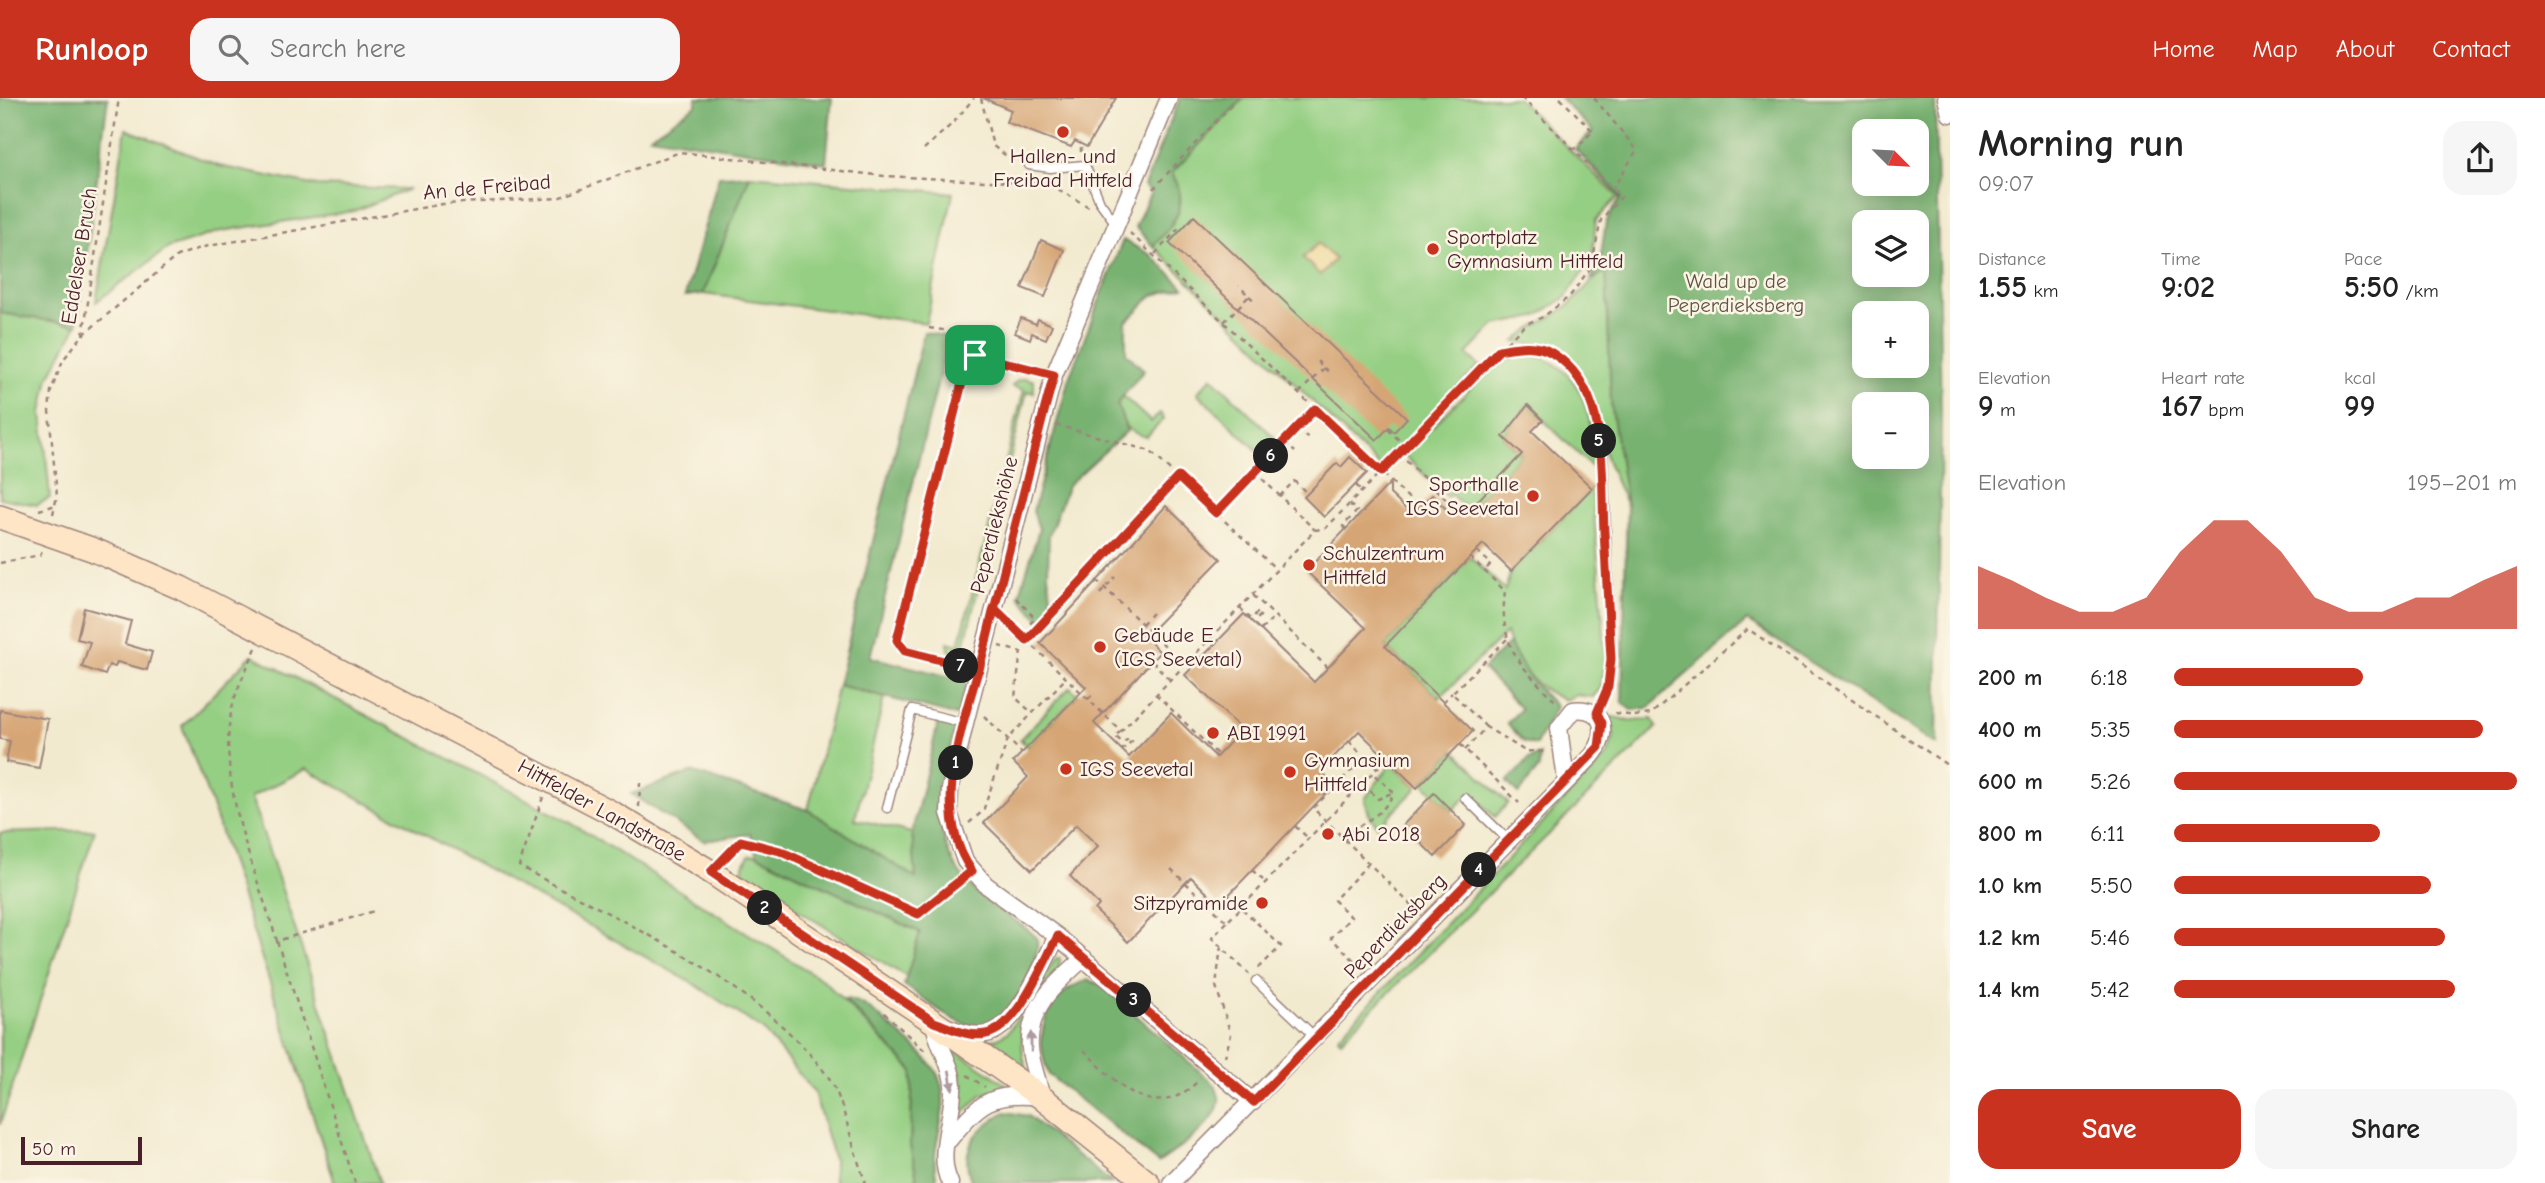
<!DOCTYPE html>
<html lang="en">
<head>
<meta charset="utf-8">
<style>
	body { margin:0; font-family:"Comic Neue",sans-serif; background:#f6f6f6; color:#222; height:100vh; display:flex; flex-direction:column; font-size:26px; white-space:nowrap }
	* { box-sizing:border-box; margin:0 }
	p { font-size:23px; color:#767676 }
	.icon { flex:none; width:38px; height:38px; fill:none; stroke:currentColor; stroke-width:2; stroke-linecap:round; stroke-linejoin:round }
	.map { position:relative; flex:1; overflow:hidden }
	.side { display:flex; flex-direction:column; background:#fff; width:595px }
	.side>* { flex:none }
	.needle { width:46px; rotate:114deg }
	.controls { position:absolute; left:1852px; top:21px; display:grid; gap:14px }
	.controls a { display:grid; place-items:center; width:77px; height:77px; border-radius:14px; background:#fff; box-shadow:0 4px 18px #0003; font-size:35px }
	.scale { position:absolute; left:21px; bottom:18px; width:121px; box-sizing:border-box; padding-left:7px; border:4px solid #4a1f2b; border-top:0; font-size:19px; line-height:24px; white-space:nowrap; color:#4a1f2b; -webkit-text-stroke:5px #fcf5e5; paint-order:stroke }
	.pin { position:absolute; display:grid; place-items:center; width:60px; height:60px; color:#fff; margin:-30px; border-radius:14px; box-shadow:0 4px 10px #0006 }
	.km { position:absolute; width:35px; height:35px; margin:-18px; border-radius:50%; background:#222; color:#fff; font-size:19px; line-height:35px; text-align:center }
	.round { display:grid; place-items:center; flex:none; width:74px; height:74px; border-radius:21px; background:#f6f6f6 }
	.headline { display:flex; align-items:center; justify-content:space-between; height:119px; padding:0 28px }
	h1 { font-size:38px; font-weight:700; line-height:52px }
	.stats { display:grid; grid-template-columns:repeat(3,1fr); gap:10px; height:119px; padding:7px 28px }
	.stats div { display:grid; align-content:center }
	.stats b { font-size:30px; font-weight:700 }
	.stats small { font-size:19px; font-weight:400 }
	.stats p { font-size:19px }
	.chart { height:196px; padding:14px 28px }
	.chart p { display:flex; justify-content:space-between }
	.chart svg { width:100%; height:126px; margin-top:7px; fill:#c8321e; opacity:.7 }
	.action { display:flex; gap:14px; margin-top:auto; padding:14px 28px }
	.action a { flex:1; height:80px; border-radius:21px; background:#c8321e; color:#fff; font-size:28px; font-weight:700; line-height:80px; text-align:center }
	.action a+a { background:#f6f6f6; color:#222 }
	ul { padding:0 28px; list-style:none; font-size:23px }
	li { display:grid; grid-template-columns:112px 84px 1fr; align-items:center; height:52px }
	li i { height:18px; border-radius:9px; background:#c8321e }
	header { display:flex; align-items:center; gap:42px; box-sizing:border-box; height:98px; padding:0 35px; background:#c8321e; color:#fff }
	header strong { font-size:33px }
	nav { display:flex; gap:38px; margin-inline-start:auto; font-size:24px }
	.search { width:490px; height:63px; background:#f6f6f6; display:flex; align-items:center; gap:18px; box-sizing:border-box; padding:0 24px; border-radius:21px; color:#767676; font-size:26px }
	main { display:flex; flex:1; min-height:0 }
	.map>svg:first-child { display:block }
	.green { fill:#95cf83; stroke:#707757; stroke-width:2 }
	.forest { fill:#78b271; stroke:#61684e; stroke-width:2; fill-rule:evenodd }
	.sand { fill:#eeda9e; stroke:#9c7c64; stroke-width:2 }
	.building { fill:#d6a575 }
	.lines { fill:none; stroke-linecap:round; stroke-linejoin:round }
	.service-casing { stroke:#9e847d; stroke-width:11 }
	.minor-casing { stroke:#9e847d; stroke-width:19 }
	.secondary-casing { stroke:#9e847d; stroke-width:26 }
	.path { stroke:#9e847d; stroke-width:2.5; stroke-dasharray:5 5; stroke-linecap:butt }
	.service { stroke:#fff; stroke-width:8 }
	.minor { stroke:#fff; stroke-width:16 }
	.secondary { stroke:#fde5c5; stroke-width:23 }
	.oneway { fill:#ae9aa0 }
	.route-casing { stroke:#fff; stroke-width:14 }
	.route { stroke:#c8321e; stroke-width:9 }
	.poi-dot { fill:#c8321e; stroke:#fcf5e5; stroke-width:2.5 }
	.labels { text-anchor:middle; stroke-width:5; stroke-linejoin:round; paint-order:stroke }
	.poi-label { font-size:21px; fill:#4a1f2b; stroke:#fcf5e5; text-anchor:start }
	.street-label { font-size:21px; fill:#4a1f2b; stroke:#fcf5e5 }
	.park-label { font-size:21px; fill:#605445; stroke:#fcf5e5 }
</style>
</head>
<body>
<header>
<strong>Runloop</strong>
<div class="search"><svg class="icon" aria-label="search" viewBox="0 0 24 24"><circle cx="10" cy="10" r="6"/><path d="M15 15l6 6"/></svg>Search here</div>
<nav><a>Home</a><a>Map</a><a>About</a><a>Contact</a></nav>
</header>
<main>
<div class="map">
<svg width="1950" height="1085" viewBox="0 0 1950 1085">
	<rect width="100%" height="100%" fill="#fcf5e5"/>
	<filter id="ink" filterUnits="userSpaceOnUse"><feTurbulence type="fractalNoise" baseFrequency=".0143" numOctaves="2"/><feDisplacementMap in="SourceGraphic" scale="14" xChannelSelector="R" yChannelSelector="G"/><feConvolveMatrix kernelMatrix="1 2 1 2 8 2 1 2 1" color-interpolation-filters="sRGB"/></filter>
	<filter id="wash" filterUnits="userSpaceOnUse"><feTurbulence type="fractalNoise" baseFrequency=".00686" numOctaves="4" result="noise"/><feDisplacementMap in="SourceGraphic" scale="28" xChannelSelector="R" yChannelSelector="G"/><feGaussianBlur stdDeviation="1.57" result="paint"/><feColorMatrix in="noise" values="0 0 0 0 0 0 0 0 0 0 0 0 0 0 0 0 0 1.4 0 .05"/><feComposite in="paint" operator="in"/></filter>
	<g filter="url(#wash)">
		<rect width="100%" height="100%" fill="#f2eacf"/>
		<path class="green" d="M1244 0H1517L1618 99 1596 122 1592 161 1566 199 1536 219 1495 227 1467 256 1479 268 1380 369 1153 148C1175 124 1192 106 1171 75Z
			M126 31 219 68 317 88 409 91 354 113 221 133 168 150 96 204Z
			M750 77 953 95 926 225 703 196Z
			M1606 173 1627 408C1619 389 1608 369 1603 348 1590 295 1582 246 1515 244 1529 229 1548 223 1565 210 1581 198 1588 183 1606 173Z
			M0 215 77 227 49 279 42 314 50 400 37 407 0 400Z
			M1528 255C1588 269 1591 321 1596 373L1528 307 1503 339 1522 356 1468 413 1451 396 1447 399 1404 357 1496 265Z
			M1212 279 1275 340 1260 355 1197 295Z
			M1026 280 1034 283V295L1027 293 964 548 970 550 963 560 949 552 948 544 959 547 1024 292 1012 288 1018 282Z
			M1123 298 1151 324 1160 315 1164 321 1146 339C1123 332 1124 328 1117 306Z
			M1592 390 1606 562 1601 590 1593 599 1577 597 1564 602C1535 590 1514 566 1506 535L1439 600 1385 548 1470 459 1505 492 1511 473Z
			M252 557 571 725 824 883 913 973 910 1047 918 1085H834V1062L814 994 763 932 696 887 306 671 251 699 380 1085H335L214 713 182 628Z
			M838 587 884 600 855 721 912 735 917 781 808 712Z
			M1070 589 1078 597 1028 649 1020 641Z
			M1607 618 1632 623 1652 621 1657 629 1341 942 1338 939 1608 656 1614 639Z
			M1454 652 1508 705 1495 719 1470 695 1452 713 1423 685Z
			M1391 665 1417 690 1378 729 1369 716 1365 701Z
			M95 732 0 1027V735Z
			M749 757H757L921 835 907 879 744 779 742 771Z
			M1056 860H1060C1061 870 1054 876 1048 883 1026 912 1015 938 1027 973L983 943 996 941 1008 934Z
			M948 947 1007 987 981 997 958 1021 963 987Z"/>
		<path class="forest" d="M0 0H108L77 227 0 215Z
			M696 0H832L826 65 650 38 696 7Z
			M1180 0H1244L1172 75C1190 107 1176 123 1153 148L1135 129 1151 94 1144 88Z
			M1560 0H1935L1941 314 1937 647 1747 523 1648 610 1632 612 1622 604 1627 408 1611 306 1606 174 1591 181 1601 157 1606 124 1621 99 1575 51 1593 33ZM1864 33H1916V86H1864ZM1864 124H1916V177H1864ZM1864 215H1916V268H1864ZM1864 306H1916V359H1864Z
			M750 77 703 196 685 198 719 78Z
			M1123 142 1151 157 1184 189 1153 197 1126 224V255L1144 272 1117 306 1127 333 1068 387 1049 437 1048 477 1053 512 1042 524 1019 499 1039 431 1033 413 1069 280Z
			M924 234 949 239 870 559 967 583 958 618 838 587Z
			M1509 545 1530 581 1556 609 1536 647 1524 644 1507 625 1521 611 1483 571Z
			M938 625 955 630C939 697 924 752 985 802 1002 816 1022 824 1037 840 1039 862 1030 877 1019 896 983 959 948 916 904 887L920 834 757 757 750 736 704 743 631 696 692 674 808 712 916 780 912 735Z
			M1540 657 1539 670 1518 696 1507 684 1529 661Z
			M1088 882 1102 887 1215 987C1216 991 1220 998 1219 1003 1218 1025 1175 1053 1158 1065L1049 977C1032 938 1045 896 1088 882Z
			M844 901C864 902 874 915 889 927 905 941 934 962 940 983 952 1017 926 1050 938 1085H918L910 1047 913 973Z
			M1005 1014 1028 1018 1112 1085H972C958 1050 977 1031 1005 1014Z"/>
		<path class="sand" d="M1318 145 1335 161 1320 177 1303 160Z"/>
		<g id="blocks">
			<path class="building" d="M983 0H1116L1087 49 1075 43 1071 49 1006 24 1011 12Z
				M1194 118 1407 320 1394 334 1389 329 1377 342 1169 145Z
				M1041 142 1064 152 1045 199 1022 190Z
				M1021 220 1036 226 1038 221 1052 227 1046 241 1032 235 1030 241 1015 235Z
				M1528 307 1543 322 1532 333 1592 390 1511 473 1483 446 1385 548 1473 633 1417 690 1359 633 1320 673 1334 687 1219 807 1191 779 1128 844 1095 812 1099 807 1070 778 1098 748 1076 727 1032 772 984 725 1028 679 1013 664 1086 589 1040 545 1166 408 1221 461 1145 539 1160 554 1094 625 1129 659 1171 615 1216 659 1242 632 1185 577 1244 516 1314 584 1366 530 1306 473 1390 385V396L1412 417 1432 397 1452 417 1462 407 1468 413 1522 356 1503 339Z
				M1350 359 1367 375 1324 419 1304 399 1337 365 1341 369Z
				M84 510 131 523 125 546 152 554 147 572 117 564 115 569 109 567 105 577 82 569 90 544 77 541Z
				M0 612 48 621 39 670 6 664 10 643 0 641Z
				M1434 695 1466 727 1435 759 1403 727Z"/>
		</g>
	</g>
	<g filter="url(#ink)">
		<use href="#blocks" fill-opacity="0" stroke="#9e847d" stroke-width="2"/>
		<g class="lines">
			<defs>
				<path id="service" d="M1029 67 1050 70 1085 67 1100 104 1116 126
					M994 510 1027 542
					M979 572 905 553 897 542 967 265 975 257 1054 277
					M1597 615 1607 589 1611 561 1603 358
					M1465 700 1508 742
					M887 710 912 612 965 625
					M1256 883 1315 939"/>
				<path id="minor" d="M1169 0 1054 277 965 625 950 691 949 715 965 763 986 787 1057 838 1253 1004
					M1946 0 1950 16
					M949 1042C979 1005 991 993 1041 999 1039 982 1031 967 1030 950 1027 909 1056 885 1084 860
					M950 1085C935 1055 955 1018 953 987 952 964 936 947 934 924 949 929 970 940 986 936 1018 930 1043 865 1057 838
					M1171 1085 1592 658C1610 636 1605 608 1573 612L1559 630 1566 682"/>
				<path id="secondary" d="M0 419 94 452 181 490 614 716 711 774 934 924 1041 999 1148 1085"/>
			</defs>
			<use href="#service" class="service-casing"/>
			<use href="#minor" class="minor-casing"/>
			<use href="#secondary" class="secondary-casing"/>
			<path class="path" d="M981 0 993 48 1017 66
				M1560 0 1593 33 1575 51
				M1594 0 1637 52 1613 90
				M924 51 953 25 974 0
				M1081 54V46
				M1153 91 1232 6
				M1130 135 1419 410
				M1155 156 1179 130 1181 132
				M1249 198 1256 204
				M1224 224 1249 198 1239 188
				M929 230 978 237 977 247
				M83 237 119 0
				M1499 252C1571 240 1587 286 1600 347
				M1324 270 1330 275
				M1299 295 1324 270 1314 260
				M1056 327 1150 353 1276 471
				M1298 330 1308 340
				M1388 331 1406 349
				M1285 345 1295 354
				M1399 356 1457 412
				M1255 374 1315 432
				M1356 387 1362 393
				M1280 398 1294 383 1307 395
				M39 412 56 407
				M1216 415 1315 311
				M53 416 57 398 49 313 51 293 63 262 83 237 177 158 203 149 443 106 558 100 680 54 884 78 1049 86 1089 109
				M1346 431 1343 428 1357 413 1349 406
				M1477 453 1491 466 1484 473
				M1470 459 1505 493C1498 549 1521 568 1557 605
				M0 465 40 457 42 453
				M1089 475 1185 567
				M1100 496 1115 479
				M1253 497 1328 570
				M1016 500 1035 520 1028 528
				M1240 510 1251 521 1258 514 1261 517 1253 525
				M1142 526 1152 515
				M1261 532 1275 518
				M1035 534 1178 379
				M999 548 1020 554
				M1034 549 1121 633 1315 432 1326 430 1499 252 1526 226 1543 219 1570 198 1591 169 1601 122 1621 99 1522 0
				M256 550C248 568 238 587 233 606 214 679 256 774 277 843L374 813
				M1021 553 1015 599 1032 615
				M1152 563 1170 582
				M1156 596 1218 657
				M1088 601 1093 596
				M1443 604 1452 595
				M1615 615 1634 618 1651 616 1748 531 1950 669
				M984 618 1022 655
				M1486 629 1452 595 1507 541
				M1121 633 1115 638 1123 645 1129 640 1132 643 1122 652
				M1349 643 1367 662
				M1460 646 1519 705
				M1465 652 1486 629 1525 653 1547 654
				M1377 670 1367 662 1359 665 1313 710 1415 811
				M1363 686 1378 701 1394 694
				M543 699 519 768C624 826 757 881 829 980 843 999 854 1058 866 1085
				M639 709 640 685
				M969 725 983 713 1008 641 1066 580
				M1295 728 1308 740
				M1344 741C1363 720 1381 722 1394 694L1372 675
				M725 759 741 743 780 753 918 815 962 781
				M1171 771 1227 824 1386 661
				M1252 772 1265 784
				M1228 797 1281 848 1258 871
				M1227 824 1212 840 1249 876
				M277 843 355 1085
				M1221 848 1216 888 1231 937 1225 958
				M1361 869 1331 840 1351 819 1334 802 1369 765
				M884 915 925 953
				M1084 952C1119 988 1154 1028 1200 981
				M967 977 985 989"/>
			<use href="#service" class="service"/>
			<use href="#minor" class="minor"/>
			<use href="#secondary" class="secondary"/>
		</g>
		<defs><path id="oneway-solid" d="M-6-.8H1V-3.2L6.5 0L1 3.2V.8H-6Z" transform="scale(1.75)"/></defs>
		<g class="oneway">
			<use href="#oneway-solid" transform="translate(1031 944) rotate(-91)"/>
			<use href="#oneway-solid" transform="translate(951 982) rotate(80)"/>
		</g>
	</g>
	<g class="lines" filter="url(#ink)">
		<defs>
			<path id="route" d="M975 257 1054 277 1045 310C1025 390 1004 471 984 552 966 619 927 710 972 773L918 816 780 753 741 743 711 774 934 924C949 929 969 940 986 936 1018 930 1043 865 1058 838L1254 1004 1599 649 1602 625 1597 615 1608 589 1611 561C1609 518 1606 475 1604 433 1601 375 1610 290 1552 255 1535 245 1517 249 1499 252L1381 374 1315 311 1216 415 1178 379 1027 542 994 510 979 572 905 553 897 542 967 265 975 257"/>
		</defs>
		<use href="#route" class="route-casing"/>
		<use href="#route" class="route"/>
	</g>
	<g class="poi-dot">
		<circle cx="1063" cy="34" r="7"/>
		<circle cx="1433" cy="151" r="7"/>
		<circle cx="1533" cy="398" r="7"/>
		<circle cx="1309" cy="467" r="7"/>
		<circle cx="1100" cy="549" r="7"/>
		<circle cx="1213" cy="635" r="7"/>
		<circle cx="1066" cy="671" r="7"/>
		<circle cx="1290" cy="674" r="7"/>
		<circle cx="1328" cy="736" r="7"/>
		<circle cx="1262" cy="805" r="7"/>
	</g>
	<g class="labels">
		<g class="poi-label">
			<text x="1063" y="65" text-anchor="middle">Hallen- und<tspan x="1063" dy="24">Freibad Hittfeld</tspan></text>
			<text x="1447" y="146">Sportplatz<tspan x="1447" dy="24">Gymnasium Hittfeld</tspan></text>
			<text x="1519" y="393" text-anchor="end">Sporthalle<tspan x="1519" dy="24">IGS Seevetal</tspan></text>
			<text x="1323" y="462">Schulzentrum<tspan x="1323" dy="24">Hittfeld</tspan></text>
			<text x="1114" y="544">Gebäude E<tspan x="1114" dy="24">(IGS Seevetal)</tspan></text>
			<text x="1227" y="642">ABI 1991</text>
			<text x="1304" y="669">Gymnasium<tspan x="1304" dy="24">Hittfeld</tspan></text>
			<text x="1080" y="678">IGS Seevetal</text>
			<text x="1342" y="743">Abi 2018</text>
			<text x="1248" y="812" text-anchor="end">Sitzpyramide</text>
		</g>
		<g class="street-label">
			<text transform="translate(487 89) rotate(-5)" y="7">An de Freibad</text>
			<text transform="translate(79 158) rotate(-81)" y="7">Eddelser Bruch</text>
			<text transform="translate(994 427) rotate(-76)" y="7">Peperdiekshöhe</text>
			<text transform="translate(602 712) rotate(29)" y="7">Hittfelder Landstraße</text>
			<text transform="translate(1395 828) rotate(-46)" y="7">Peperdieksberg</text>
		</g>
		<g class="park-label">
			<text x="1736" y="190">Wald up de<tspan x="1736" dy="24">Peperdieksberg</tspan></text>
		</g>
	</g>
</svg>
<div class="controls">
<a><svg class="needle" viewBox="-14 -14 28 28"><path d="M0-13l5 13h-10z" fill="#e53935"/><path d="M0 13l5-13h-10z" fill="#767676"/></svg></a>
<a><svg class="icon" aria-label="layers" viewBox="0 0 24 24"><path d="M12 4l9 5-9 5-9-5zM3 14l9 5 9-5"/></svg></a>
<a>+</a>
<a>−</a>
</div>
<div class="scale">50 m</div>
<div class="pin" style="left:975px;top:257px;background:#1e9e55"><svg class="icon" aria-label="arrive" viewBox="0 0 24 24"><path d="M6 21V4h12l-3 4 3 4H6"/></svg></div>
<b class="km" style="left:956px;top:665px">1</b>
<b class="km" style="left:765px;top:810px">2</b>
<b class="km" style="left:1134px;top:902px">3</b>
<b class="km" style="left:1479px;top:772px">4</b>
<b class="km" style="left:1599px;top:343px">5</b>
<b class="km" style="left:1271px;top:358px">6</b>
<b class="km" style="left:961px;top:568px">7</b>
</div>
<section class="side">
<div class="headline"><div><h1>Morning run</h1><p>09:07</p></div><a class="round"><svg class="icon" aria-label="share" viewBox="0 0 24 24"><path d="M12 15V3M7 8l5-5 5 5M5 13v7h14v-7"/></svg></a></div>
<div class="stats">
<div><p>Distance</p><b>1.55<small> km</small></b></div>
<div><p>Time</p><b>9:02</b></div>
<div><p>Pace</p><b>5:50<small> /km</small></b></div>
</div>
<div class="stats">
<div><p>Elevation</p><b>9<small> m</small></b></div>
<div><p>Heart rate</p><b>167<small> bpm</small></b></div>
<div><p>kcal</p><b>99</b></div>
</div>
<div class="chart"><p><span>Elevation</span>195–201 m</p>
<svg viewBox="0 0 160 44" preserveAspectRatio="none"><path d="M0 44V22L10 27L20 33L30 38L40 38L50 33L60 17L70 6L80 6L90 17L100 33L110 38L120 38L130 33L140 33L150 27L160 22V44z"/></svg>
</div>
<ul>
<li><b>200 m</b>6:18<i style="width:55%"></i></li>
<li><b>400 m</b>5:35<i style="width:90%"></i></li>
<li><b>600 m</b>5:26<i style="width:100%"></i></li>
<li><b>800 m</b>6:11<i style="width:60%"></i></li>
<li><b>1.0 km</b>5:50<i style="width:75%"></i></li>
<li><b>1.2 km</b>5:46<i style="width:79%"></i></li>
<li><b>1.4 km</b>5:42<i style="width:82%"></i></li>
</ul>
<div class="action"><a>Save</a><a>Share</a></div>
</section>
</main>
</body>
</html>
